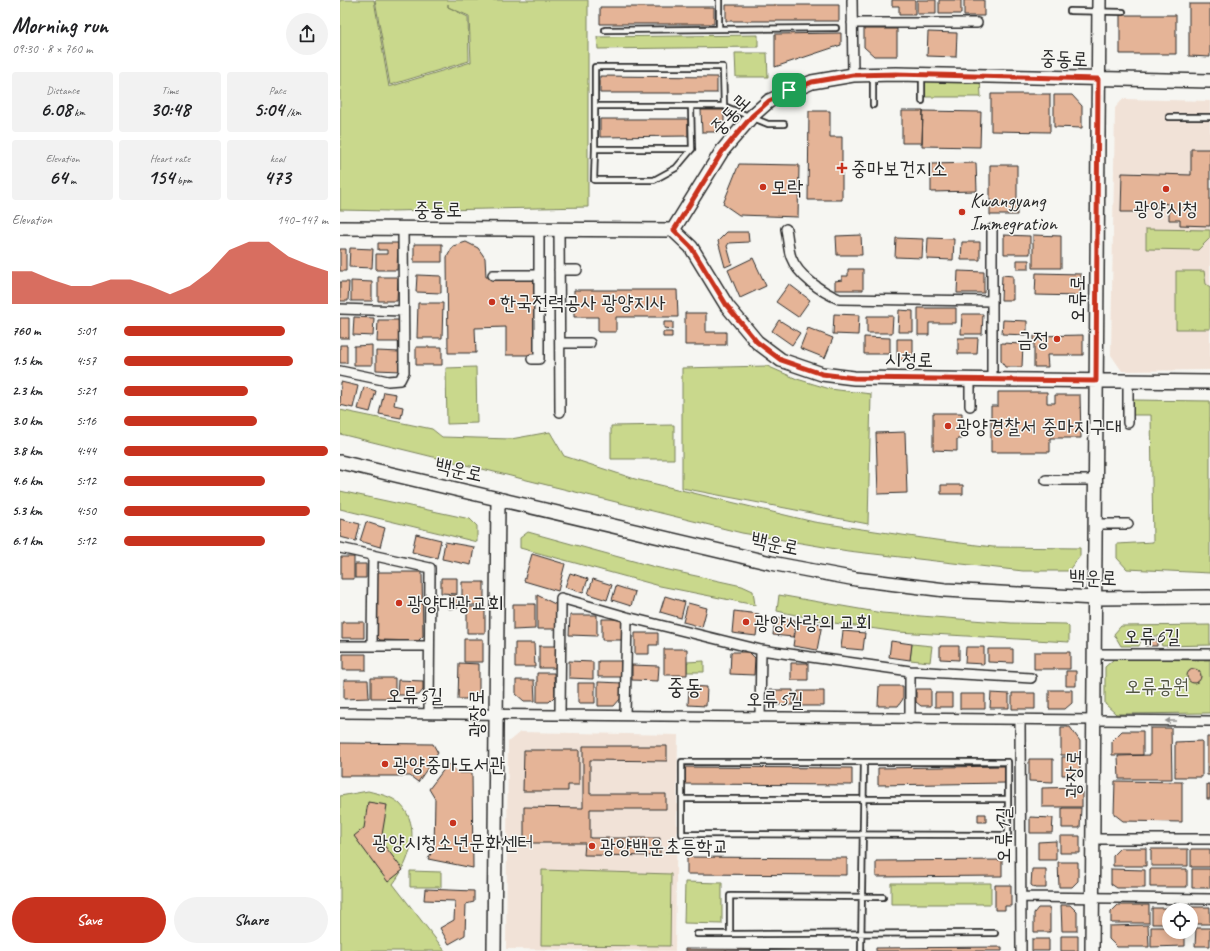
<!DOCTYPE html>
<html lang="en">
<head>
<meta charset="utf-8">
<style>
	body { margin:0; font-family:Caveat,"Poor Story",sans-serif; background:#f2f2f2; color:#202124; height:100vh; display:flex; flex-direction:column; font-size:15px; white-space:nowrap }
	* { box-sizing:border-box; margin:0 }
	p { font-size:13px; color:#757577 }
	.icon { flex:none; width:22px; height:22px; fill:none; stroke:currentColor; stroke-width:2; stroke-linecap:round; stroke-linejoin:round }
	.map { position:relative; flex:1; overflow:hidden }
	.side { display:flex; flex-direction:column; background:#fff; width:340px }
	.side>* { flex:none }
	.buttons { position:absolute; left:822px; top:903px; display:grid; gap:8px }
	.buttons a { display:grid; place-items:center; width:36px; height:36px; border-radius:50%; background:#fff; box-shadow:0 2px 10px #0003; font-size:20px }
	.pin { position:absolute; display:grid; place-items:center; width:34px; height:34px; color:#fff; margin:-17px; border-radius:8px; box-shadow:0 2px 6px #0006 }
	.round { display:grid; place-items:center; flex:none; width:42px; height:42px; border-radius:21px; background:#f2f2f2 }
	.head { display:flex; align-items:center; justify-content:space-between; height:68px; padding:0 12px }
	h1 { font-size:22px; font-weight:700; line-height:30px }
	.figures { display:grid; grid-template-columns:repeat(3,1fr); gap:6px; height:68px; padding:4px 12px }
	.figures div { display:grid; align-content:center; border-radius:4px; background:#f2f2f2; text-align:center }
	.figures b { font-size:20px; font-weight:700 }
	.figures small { font-size:11px; font-weight:400 }
	.figures p { font-size:11px }
	.chart { height:112px; padding:8px 12px }
	.chart p { display:flex; justify-content:space-between }
	.chart svg { width:100%; height:72px; margin-top:4px; fill:#c8321e; opacity:.7 }
	.button { display:flex; gap:8px; margin-top:auto; padding:8px 12px }
	.button a { flex:1; height:46px; border-radius:24px; background:#c8321e; color:#fff; font-size:16px; font-weight:700; line-height:46px; text-align:center }
	.button a+a { background:#f2f2f2; color:#202124 }
	ul { padding:0 12px; list-style:none; font-size:13px }
	li { display:grid; grid-template-columns:64px 48px 1fr; align-items:center; height:30px }
	li i { height:10px; border-radius:5px; background:#c8321e }
	main { display:flex; flex:1; min-height:0 }
	.map>svg:first-child { display:block }
	.built { fill:#f1e2d7 }
	.green { fill:#c9d88c; stroke:#7a825c }
	.building { fill:#e5b497; stroke:#2b2b2b }
	.lines { fill:none; stroke-linecap:round; stroke-linejoin:round }
	.lane-casing { stroke:#2b2b2b; stroke-width:8 }
	.street-casing { stroke:#2b2b2b; stroke-width:12 }
	.secondary-casing { stroke:#2b2b2b; stroke-width:16 }
	.lane { stroke:#f6f6f2; stroke-width:4.5 }
	.street { stroke:#f6f6f2; stroke-width:9 }
	.secondary { stroke:#f6f6f2; stroke-width:13 }
	.oneway { fill:#90908e }
	.route-casing { stroke:#fff; stroke-width:8 }
	.route { stroke:#c8321e; stroke-width:5 }
	.poi-dot { fill:#c8321e; stroke:#f6f6f2; stroke-width:1.5 }
	.labels { text-anchor:middle; stroke-width:3; stroke-linejoin:round; paint-order:stroke }
	.street-label { font-size:20px; fill:#2b2b2b; stroke:#f6f6f2 }
	.poi-label { font-size:20px; fill:#2b2b2b; stroke:#f6f6f2; text-anchor:start }
	.park-label { font-size:20px; fill:#525643; stroke:#f6f6f2 }
	.quarter-label { font-size:22px; fill:#2b2b2b; stroke:#f6f6f2 }
</style>
</head>
<body>
<main>
<section class="side">
<div class="head"><div><h1>Morning run</h1><p>09:30 · 8 × 760 m</p></div><a class="round"><svg class="icon" aria-label="share" viewBox="0 0 24 24"><path d="M12 15V3M7 8l5-5 5 5M5 13v7h14v-7"/></svg></a></div>
<div class="figures">
<div><p>Distance</p><b>6.08<small> km</small></b></div>
<div><p>Time</p><b>30:48</b></div>
<div><p>Pace</p><b>5:04<small> /km</small></b></div>
</div>
<div class="figures">
<div><p>Elevation</p><b>64<small> m</small></b></div>
<div><p>Heart rate</p><b>154<small> bpm</small></b></div>
<div><p>kcal</p><b>473</b></div>
</div>
<div class="chart"><p><span>Elevation</span>140–147 m</p>
<svg viewBox="0 0 160 44" preserveAspectRatio="none"><path d="M0 44V24L10 24L20 29L30 33L40 33L50 29L60 29L70 33L80 38L90 33L100 24L110 11L120 6L130 6L140 15L150 20L160 24V44z"/></svg>
</div>
<ul>
<li><b>760 m</b>5:01<i style="width:79%"></i></li>
<li><b>1.5 km</b>4:57<i style="width:83%"></i></li>
<li><b>2.3 km</b>5:21<i style="width:61%"></i></li>
<li><b>3.0 km</b>5:16<i style="width:65%"></i></li>
<li><b>3.8 km</b>4:44<i style="width:100%"></i></li>
<li><b>4.6 km</b>5:12<i style="width:69%"></i></li>
<li><b>5.3 km</b>4:50<i style="width:91%"></i></li>
<li><b>6.1 km</b>5:12<i style="width:69%"></i></li>
</ul>
<div class="button"><a>Save</a><a>Share</a></div>
</section>
<div class="map">
<svg width="870" height="951" viewBox="0 0 870 951">
	<rect width="100%" height="100%" fill="#f6f6f2"/>
	<filter id="ink" filterUnits="userSpaceOnUse"><feTurbulence type="fractalNoise" baseFrequency=".025" numOctaves="2"/><feDisplacementMap in="SourceGraphic" scale="8" xChannelSelector="R" yChannelSelector="G"/><feConvolveMatrix kernelMatrix="1 2 1 2 8 2 1 2 1" color-interpolation-filters="sRGB"/></filter>
	<g filter="url(#ink)">
		<path class="built" d="M783 99 870 101V370L782 371 771 355 775 108Z
			M180 732 338 735 335 951 166 949 168 742Z"/>
		<path class="green" d="M0 0H34L49 87 131 62 129 16 108 7V4V7L128 17 129 61 50 85 35 0H248V207L50 211 0 210Z
			M418 35V47L258 49 257 37Z
			M395 53H427L428 77H396Z
			M584 76 640 77 641 97H584Z
			M806 229 870 230V238L858 250 806 249Z
			M836 271H864L866 284 870 287V329H836Z
			M427 366 457 379 490 389 531 394 528 524 342 488V368Z
			M136 367 137 423 107 424 106 368Z
			M792 400 870 401V573L787 569 777 558V544L813 542 811 415H792Z
			M0 410 92 429 102 437 171 439 210 432 224 456 295 479 474 522 596 540 653 547 740 548V556L728 571H683L508 551 402 533 0 434Z
			M334 425V459H271V426Z
			M0 491 130 519 137 526V542L0 509Z
			M188 532 315 567 402 586 413 591 415 605 320 586 180 548V538Z
			M439 595 542 613 671 623 726 624 729 627V642L558 632 494 623 437 611Z
			M870 625V645L822 646 819 636H802L799 646H781L774 634 781 626Z
			M572 644 592 646 590 662 570 660Z
			M774 659 870 660V713L776 714 765 704V667Z
			M364 661V672H347V662Z
			M28 791C39 794 52 796 60 804 82 826 70 862 53 884L105 951H0V796Z
			M202 870 331 874 330 946 201 945Z
			M70 871 101 872V887H70Z
			M345 882 382 883V924L344 923Z
			M551 883H651V904H551Z"/>
		<path class="building" d="M552 0H575V15H559V6H552Z
			M577 0H596V14H577Z
			M599 0H621V14H599Z
			M624 0H644V16H624Z
			M849 4H870V57L849 56Z
			M386 5H499V21H386Z
			M260 7H374V24H260Z
			M780 15H836V54H780Z
			M524 29H557V56H534L524 47Z
			M588 32 617 33 616 57 587 56Z
			M501 33V45L435 67V34Z
			M260 76 377 77V93H260Z
			M651 94H710V132L651 131Z
			M714 95H732L742 106V128L714 127Z
			M361 110H384V125H377L378 132H362Z
			M469 111H490V137H502V200H468Z
			M562 111H583L582 143H562Z
			M583 111 641 112 640 147 582 146Z
			M260 119H348V136L260 137Z
			M851 149H870V226L840 225V220H829V204L819 203 818 208H803V212H781L782 173 851 175Z
			M636 163 637 191 591 192V164Z
			M399 164 459 165 458 217 399 215 383 204Z
			M650 165H677V215H650Z
			M387 232H408L409 242 389 243 387 246 392 264 385 267 378 241Z
			M521 235 522 255H497L496 236Z
			M664 235 690 236V254H664Z
			M693 235 721 236V268H693Z
			M556 238 583 239 582 258 555 257Z
			M588 238 614 239 613 260 587 259Z
			M126 242 138 248 145 258 146 277 196 276V355H166V327L135 328 136 353H108L107 257 113 246Z
			M622 242H640V260H621Z
			M38 243H58L57 270H36V254H47V250H38Z
			M74 244H102V262H74Z
			M10 248 33 249 32 268 9 267Z
			M0 249H6V271H0Z
			M413 258 426 286 400 298 388 270Z
			M677 260H689V269H677Z
			M508 269H523V290H495V281L502 280V276H508Z
			M618 271 644 272V293H617Z
			M696 273 741 274 740 296 695 295Z
			M77 275 101 276V293L76 292Z
			M662 275 673 276V300H661Z
			M38 277H58L57 301H38Z
			M11 281 32 282V301H11Z
			M0 282H9L8 301H0Z
			M449 284 470 300 458 317 436 302Z
			M234 290H337L338 317H276V332H258V317H234Z
			M78 303H103L102 338H77Z
			M578 308H616V323H589V335H578Z
			M559 310 573 311V332H558Z
			M345 313H366V332H386V345H345Z
			M494 314 519 315 518 335 493 334Z
			M622 314H643L642 334H621Z
			M527 316H553L552 333H527Z
			M14 317 34 318 33 336 13 335Z
			M0 318H9V338H0Z
			M38 320H61V342H37Z
			M439 320 460 333 452 345 432 331Z
			M663 320 687 321V335L662 334Z
			M324 322H333V329L324 328Z
			M468 328 493 338 485 358 460 348Z
			M323 332H332V337H323Z
			M743 335V355H707L708 367H694V336Z
			M524 337 550 338V354H524Z
			M618 338H638L637 354H618Z
			M557 339H573V360H557Z
			M661 343 683 344 682 367H665L661 361Z
			M0 345H7V363H0Z
			M32 345V365H14V346Z
			M76 347H102V365H76Z
			M36 351 61 352 60 371 36 370Z
			M1 382 18 386 13 408 0 405Z
			M24 387 36 391 30 412 18 409Z
			M44 392 56 394 54 405 63 407 61 418 39 414Z
			M658 392H707V403H715V395H740L741 438H710V452H651V406H658Z
			M593 413H622V439H617V451L593 450Z
			M565 432 567 493 538 494 536 433Z
			M601 485H623V494H601Z
			M0 519 20 524 16 541 0 537Z
			M26 522 45 528 40 547 20 541Z
			M76 534 101 540 97 558 72 552Z
			M105 542 134 547 131 565 102 559Z
			M192 554 225 564 218 591 184 581Z
			M1 557H14V579H1Z
			M15 564H26V578H15Z
			M36 572H82L83 636 78 641 40 640 35 635Z
			M230 573 248 579 243 593 225 587Z
			M101 578H117V594L101 593Z
			M253 579 272 585 267 600 248 594Z
			M122 582H144V605H122Z
			M276 586 295 592 291 606 272 600Z
			M109 595H117L118 608 109 609Z
			M197 595 217 605V629H197Z
			M325 596 345 602 341 618 320 612Z
			M348 603 367 608 362 627 343 622Z
			M173 604H195V629L173 630Z
			M127 607H145V633H127Z
			M394 611 419 614 416 636 392 633Z
			M230 615H257V636L229 635Z
			M435 617 455 620 453 637 433 635Z
			M262 619H283V640H262Z
			M457 620 482 624 477 650 453 646Z
			M2 622H24V638H2Z
			M503 631 525 633 523 650 501 648Z
			M295 633H318V645H309V654H295Z
			M124 639H143V662H124Z
			M805 639H817V646H805Z
			M551 641 572 644 570 660 549 657Z
			M175 643H194L195 667H175Z
			M199 646H217V668H199Z
			M600 646H619V660L600 659Z
			M626 647H644V664L625 663Z
			M324 649H347V675H324Z
			M648 649H673V663L648 662Z
			M391 652H409L415 658 414 675 390 674Z
			M694 652H730V669H694Z
			M3 654H26V670H3Z
			M229 661 253 662V679L229 678Z
			M258 661H281V677H258Z
			M119 663 139 664V692L126 699H118Z
			M451 663H468V680H451Z
			M292 665 319 666 318 681 292 680Z
			M847 676a7 7 0 1 1 14 0a7 7 0 1 1-14 0Z
			M726 671H736V686H726Z
			M197 673H214L215 696 209 702H197Z
			M31 678H55V698H31Z
			M4 680H28L29 698 4 699Z
			M58 680 83 681V690L79 695H57Z
			M176 680H194L195 701H184L176 694Z
			M258 682 282 683 281 698 274 706H258Z
			M238 683H255V703H238Z
			M349 686 367 687 366 706 348 705Z
			M539 686H563V699L558 706H538Z
			M576 689H591V706H581L576 702Z
			M429 690H453V705H435L429 698Z
			M709 690H732V703L725 709H709Z
			M458 691H484V706H458Z
			M595 693H612V707H595Z
			M651 693 669 694V708H650Z
			M672 693H695V709H672Z
			M620 694H645V709H620Z
			M721 727H730L740 741V755H721Z
			M810 728H831L832 779H779L778 756 810 755Z
			M782 731H803V755H772V741Z
			M867 737H870V775H867Z
			M862 741V777H835V742Z
			M0 743 93 744 98 753 78 782 70 776H0Z
			M243 746H327V761L250 760V794H326V809H250V838H320V856L244 855 245 843H184V807L243 808Z
			M184 750H239V785H228V791H183Z
			M722 757H740V775H722Z
			M689 759H713V782L689 781Z
			M108 764 119 773H132L133 868 88 859 94 848 95 799 89 789Z
			M665 766 666 783 538 785V768Z
			M345 767 512 768V785L345 784Z
			M775 781 842 782V822L783 821 774 814Z
			M867 784H870V799H867Z
			M742 787V807H702V788Z
			M28 802 47 805 41 841 63 870 48 882 14 836 24 828Z
			M722 808H741L740 828H722Z
			M638 814H646V822H638Z
			M690 817 713 818 712 833H690Z
			M720 836H740V853H720Z
			M716 841V860H698V842Z
			M780 848H806V866H773V855Z
			M811 849H848V866H811Z
			M851 849H870V867H851Z
			M347 857 507 858V875L347 874Z
			M662 860V876L536 877V861Z
			M718 862H738V881L732 887H719Z
			M692 869H706V888H695L691 885Z
			M771 869 805 870V888H777L771 884Z
			M810 869H847V887H810Z
			M852 869H870V888H852Z
			M655 885H671V906H665V910H655Z
			M85 889 134 891V902L126 904 125 935 109 944 100 928 114 920 115 901 84 900Z
			M721 905H730L737 912V931H722Z
			M778 905H809V923H771V912Z
			M849 907H870V924H851Z
			M698 908H710V932H694V913Z
			M812 908H844V910H829V924H812Z
			M808 925 809 947H777L769 939V926Z
			M811 927H829V932H845V946L811 947Z
			M856 928H870V946H855Z
			M721 936H738V951H721Z
			M692 939H709V951H692Z
			M662 947V951H536V948Z
			M345 949 510 950 345 951Z"/>
		<g class="lines">
			<defs>
				<path id="lane" d="M379 0V29
					M730 11 783 12
					M265 30 496 28
					M533 76V105
					M582 76V101
					M255 106H384
					M351 106 352 149H255V67H383L384 106 428 124H444
					M829 117H870
					M255 149 254 180H314L336 168 352 149
					M342 762H668V835L342 834Z
					M342 799H668
					M543 897 390 896V934L655 933
					M357 934H390
					M521 951 524 762"/>
				<path id="street" d="M512 0 513 75
					M512 23H637
					M219 229 220 412
					M446 229C448 238 448 249 451 257 458 276 482 292 499 299L652 301
					M219 270H237
					M153 275H199
					M0 309 63 311
					M220 343H250
					M192 359H199V229
					M0 371 48 381 60 380 64 372 63 229
					M630 380V406
					M652 380V229
					M788 423V381
					M706 480H756
					M755 524H788
					M0 548 90 568 89 713
					M0 646H88
					M32 646 33 555
					M754 654H870
					M570 671V719
					M0 713 870 721
					M220 715 221 598 287 617 421 650 570 671 691 678
					M285 715 287 617
					M420 717 421 650
					M680 720 681 951
					M753 839H870
					M681 897 870 899"/>
				<path id="secondary" d="M0 228 333 230 382 151 412 116 429 101 472 82 513 75 556 74 870 81
					M333 230 351 247 387 306 417 342 441 360 482 374 514 378 870 382
					M0 462 431 563 516 579 605 590 755 598 870 597
					M154 951 158 499
					M752 951 759 0"/>
			</defs>
			<use href="#lane" class="lane-casing"/>
			<use href="#street" class="street-casing"/>
			<use href="#secondary" class="secondary-casing"/>
			<use href="#lane" class="lane"/>
			<use href="#street" class="street"/>
			<use href="#secondary" class="secondary"/>
		</g>
		<defs><path id="oneway-solid" d="M-6-.8H1V-3.2L6.5 0L1 3.2V.8H-6Z"/></defs>
		<use class="oneway" href="#oneway-solid" transform="translate(831 721) rotate(-180)"/>
	</g>
	<g class="lines" filter="url(#ink)">
		<defs>
			<path id="route" d="M556 74 758 79 756 381 514 378 482 374 441 360 417 342 387 306 351 247 334 230 382 152 412 116 429 101 472 82 513 75Z"/>
		</defs>
		<use href="#route" class="route-casing"/>
		<use href="#route" class="route"/>
	</g>
	<g class="poi-dot">
		<path d="M500 162h4v4h4v4h-4v4h-4v-4h-4v-4h4z"/>
		<circle cx="423" cy="187" r="4"/>
		<circle cx="826" cy="189" r="4"/>
		<circle cx="622" cy="212" r="4"/>
		<circle cx="152" cy="302" r="4"/>
		<circle cx="717" cy="339" r="4"/>
		<circle cx="608" cy="426" r="4"/>
		<circle cx="59" cy="603" r="4"/>
		<circle cx="406" cy="622" r="4"/>
		<circle cx="45" cy="764" r="4"/>
		<circle cx="113" cy="823" r="4"/>
		<circle cx="252" cy="846" r="4"/>
	</g>
	<g class="labels">
		<g class="street-label">
			<text transform="translate(724 58) rotate(2)" y="7">중동로</text>
			<text transform="translate(390 114) rotate(-48)" y="7">중동로</text>
			<text x="98" y="216">중동로</text>
			<text transform="translate(737 299) rotate(-90)" y="7">오류로</text>
			<text transform="translate(569 359) rotate(1)" y="7">시청로</text>
			<text transform="translate(119 469) rotate(13)" y="7">백운로</text>
			<text transform="translate(435 543) rotate(12)" y="7">백운로</text>
			<text transform="translate(753 577) rotate(2)" y="7">백운로</text>
			<text x="812" y="643">오류6길</text>
			<text x="75" y="702">오류5길</text>
			<text transform="translate(435 699) rotate(1)" y="7">오류5길</text>
			<text transform="translate(136 713) rotate(-90)" y="7">광장로</text>
			<text transform="translate(733 774) rotate(-89)" y="7">광장로</text>
			<text transform="translate(663 835) rotate(-90)" y="7">오류1길</text>
		</g>
		<g class="poi-label">
			<text x="511" y="175">중마보건지소</text>
			<text x="431" y="194">모락</text>
			<text x="630" y="207">Kwangyang<tspan x="630" dy="23">Immegration</tspan></text>
			<text x="826" y="215" text-anchor="middle">광양시청</text>
			<text x="160" y="309">한국전력공사 광양지사</text>
			<text x="709" y="346" text-anchor="end">금정</text>
			<text x="616" y="433">광양경찰서 중마지구대</text>
			<text x="67" y="610">광양대광교회</text>
			<text x="414" y="629">광양사랑의 교회</text>
			<text x="53" y="771">광양중마도서관</text>
			<text x="113" y="849" text-anchor="middle">광양시청소년문화센터</text>
			<text x="260" y="853">광양백운초등학교</text>
		</g>
		<g class="park-label">
			<text x="817" y="693">오류공원</text>
		</g>
		<g class="quarter-label">
			<text x="345" y="694">중동</text>
		</g>
	</g>
</svg>
<div class="buttons">
<a><svg class="icon" aria-label="locate" viewBox="0 0 24 24"><circle cx="12" cy="12" r="6"/><path d="M12 2v4M12 18v4M2 12h4M18 12h4"/></svg></a>
</div>
<div class="pin" style="left:449px;top:90px;background:#1e9e55"><svg class="icon" aria-label="arrive" viewBox="0 0 24 24"><path d="M6 21V4h12l-3 4 3 4H6"/></svg></div>
</div>
</main>
</body>
</html>
